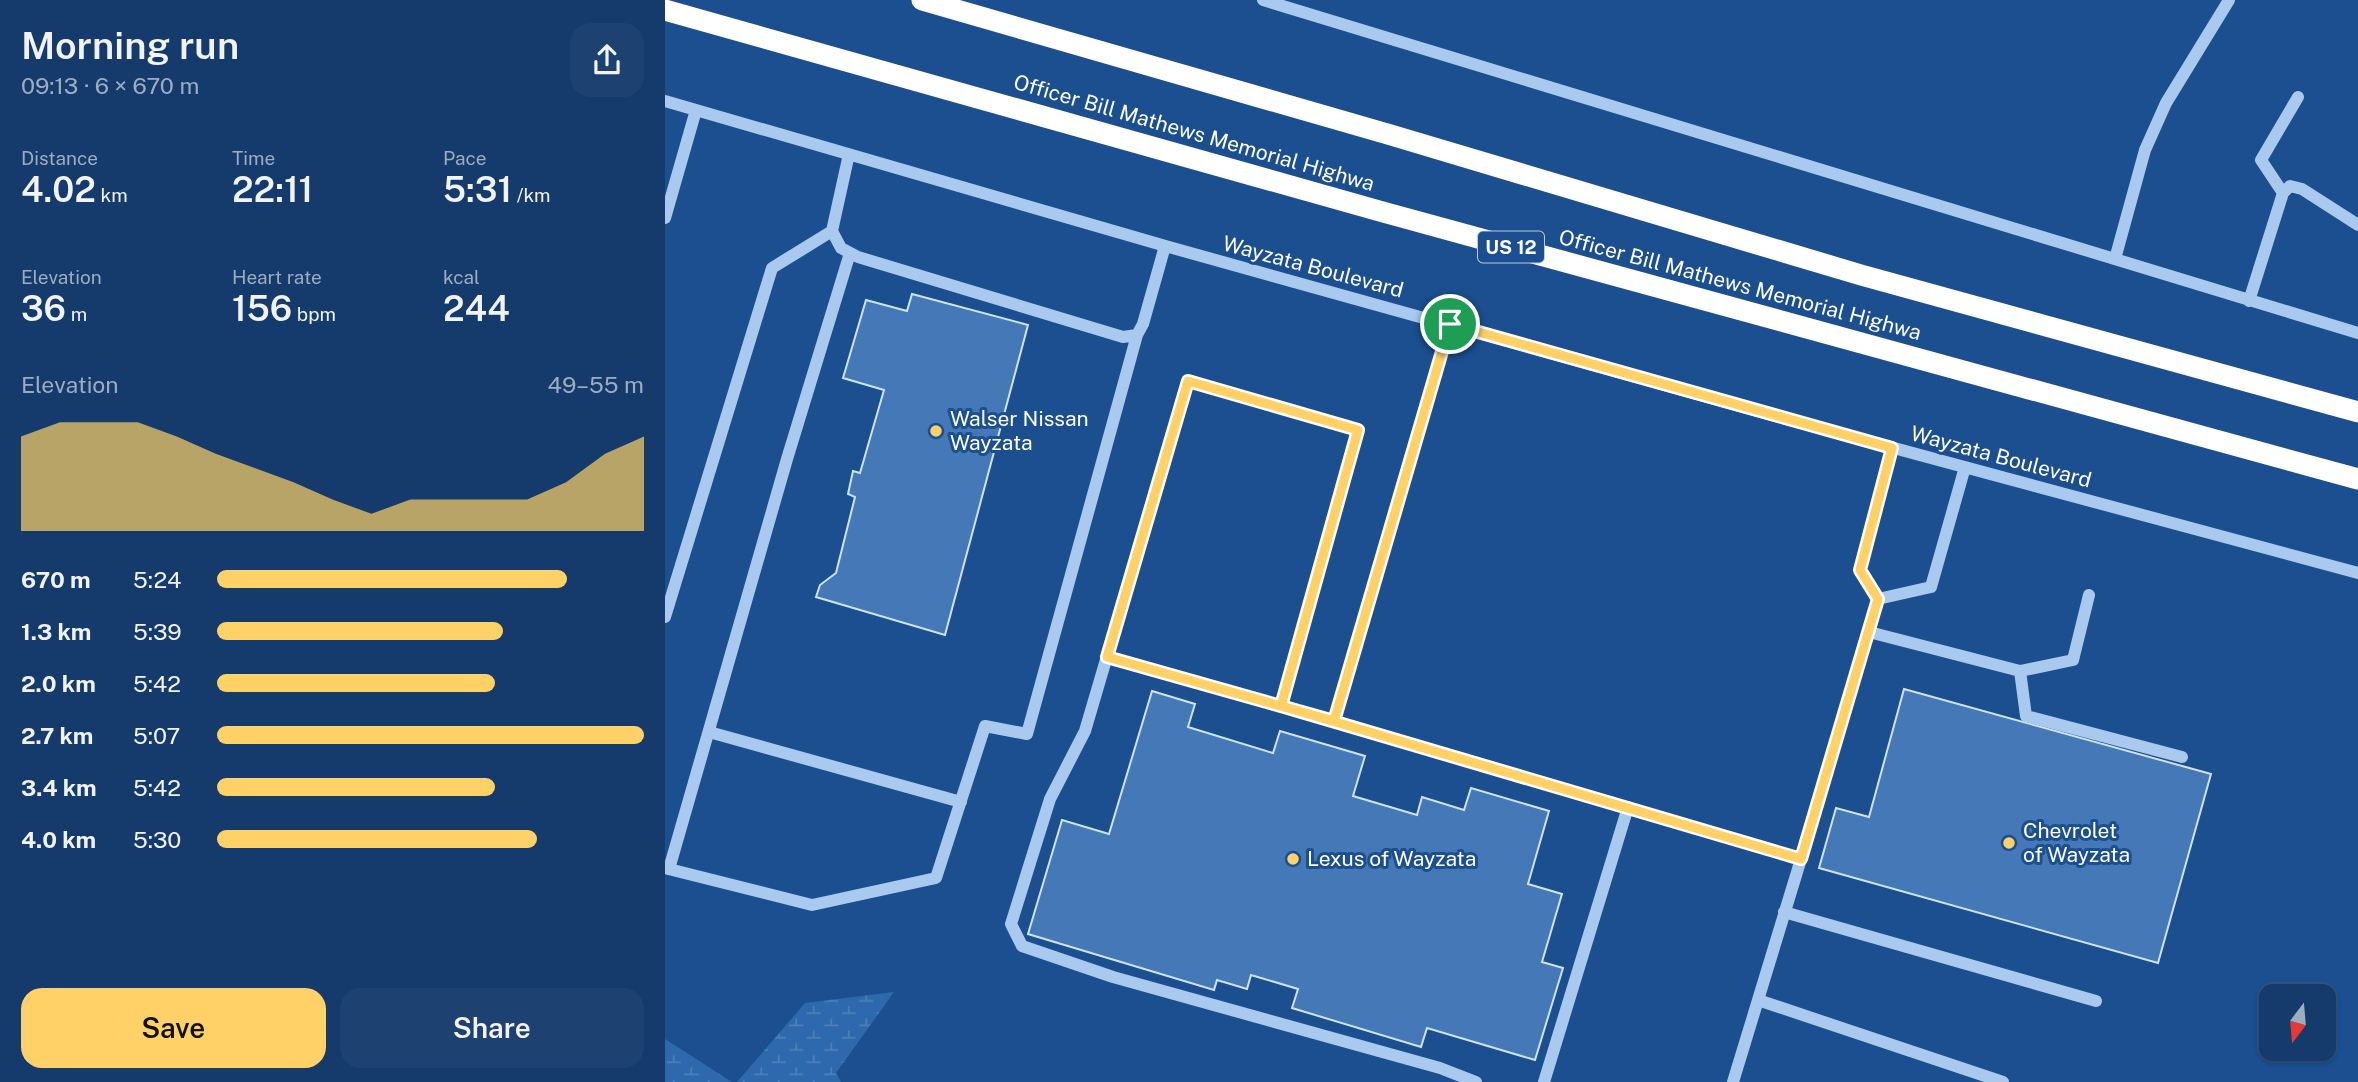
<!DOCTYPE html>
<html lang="en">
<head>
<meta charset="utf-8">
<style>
	body { margin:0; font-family:"Public Sans",sans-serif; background:#1d4271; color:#f1f3f6; height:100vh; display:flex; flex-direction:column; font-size:26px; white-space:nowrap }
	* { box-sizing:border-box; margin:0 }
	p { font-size:23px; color:#9dadc1 }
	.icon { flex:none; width:38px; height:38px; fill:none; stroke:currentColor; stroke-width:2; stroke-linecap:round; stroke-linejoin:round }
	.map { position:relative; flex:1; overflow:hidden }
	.drawer { display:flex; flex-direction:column; background:#143b6b; width:665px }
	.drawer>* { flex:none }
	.needle { width:46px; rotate:196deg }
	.buttons { position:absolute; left:1594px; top:984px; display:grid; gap:14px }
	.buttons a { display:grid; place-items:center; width:77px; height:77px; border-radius:14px; background:#143b6b; box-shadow:0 2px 5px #0004,0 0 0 2px #33557e; font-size:35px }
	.pin { position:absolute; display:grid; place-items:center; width:60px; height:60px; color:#fff; margin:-30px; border:4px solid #fff; border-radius:50%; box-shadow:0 2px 7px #0007 }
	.round { display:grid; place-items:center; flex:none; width:74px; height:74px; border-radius:21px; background:#1d4271 }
	.head { display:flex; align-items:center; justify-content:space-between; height:119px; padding:0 21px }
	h1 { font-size:38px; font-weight:600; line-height:52px }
	.stats { display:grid; grid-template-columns:repeat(3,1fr); gap:10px; height:119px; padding:7px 21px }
	.stats div { display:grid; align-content:center }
	.stats b { font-size:35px; font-weight:600 }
	.stats small { font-size:19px; font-weight:400 }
	.stats p { font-size:19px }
	.chart { height:196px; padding:14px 21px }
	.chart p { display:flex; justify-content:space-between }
	.chart svg { width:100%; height:126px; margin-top:7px; fill:#ffd166; opacity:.7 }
	.cta { display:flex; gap:14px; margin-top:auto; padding:14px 21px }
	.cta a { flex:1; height:80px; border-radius:21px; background:#ffd166; color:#111; font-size:28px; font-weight:600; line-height:80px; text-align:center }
	.cta a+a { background:#1d4271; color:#f1f3f6 }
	ul { padding:0 21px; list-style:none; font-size:23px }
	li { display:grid; grid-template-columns:112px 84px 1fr; align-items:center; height:52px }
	li i { height:18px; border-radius:9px; background:#ffd166 }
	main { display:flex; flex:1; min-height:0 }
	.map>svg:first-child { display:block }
	.wetland { fill:url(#wetland-marsh) }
	.building { fill:#4478b7; stroke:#cfe3fa; stroke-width:2 }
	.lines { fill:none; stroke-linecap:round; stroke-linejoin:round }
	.minor { stroke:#a9c9ee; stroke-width:12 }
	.highway { stroke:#fff; stroke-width:21 }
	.route-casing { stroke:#fff; stroke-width:14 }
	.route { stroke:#ffd166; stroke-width:9 }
	.poi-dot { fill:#ffd166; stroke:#1b4f8f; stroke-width:2.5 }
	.labels { text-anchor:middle; stroke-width:6; stroke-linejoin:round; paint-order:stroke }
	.shield { fill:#1b4f8f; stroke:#bbcadd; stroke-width:2 }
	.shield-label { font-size:19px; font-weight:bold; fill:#fff }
	.street-label { font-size:21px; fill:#fff; stroke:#1b4f8f }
	.poi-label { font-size:21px; fill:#fff; stroke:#1b4f8f; text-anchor:start }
</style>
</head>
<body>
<main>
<section class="drawer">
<div class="head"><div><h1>Morning run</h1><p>09:13 · 6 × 670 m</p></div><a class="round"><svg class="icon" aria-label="share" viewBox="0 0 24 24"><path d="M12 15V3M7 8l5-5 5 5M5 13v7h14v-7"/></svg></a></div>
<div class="stats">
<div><p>Distance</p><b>4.02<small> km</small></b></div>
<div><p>Time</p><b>22:11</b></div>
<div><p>Pace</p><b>5:31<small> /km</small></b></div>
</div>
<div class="stats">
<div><p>Elevation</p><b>36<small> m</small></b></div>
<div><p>Heart rate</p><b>156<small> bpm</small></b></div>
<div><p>kcal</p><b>244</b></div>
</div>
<div class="chart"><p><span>Elevation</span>49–55 m</p>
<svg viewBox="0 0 160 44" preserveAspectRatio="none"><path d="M0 44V11L10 6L20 6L30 6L40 11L50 17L60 22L70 27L80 33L90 38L100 33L110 33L120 33L130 33L140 27L150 17L160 11V44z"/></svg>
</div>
<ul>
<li><b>670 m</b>5:24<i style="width:82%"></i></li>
<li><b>1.3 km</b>5:39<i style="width:67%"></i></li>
<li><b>2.0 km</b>5:42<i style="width:65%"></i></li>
<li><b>2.7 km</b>5:07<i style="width:100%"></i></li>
<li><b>3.4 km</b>5:42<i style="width:65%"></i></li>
<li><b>4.0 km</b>5:30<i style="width:75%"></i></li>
</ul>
<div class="cta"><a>Save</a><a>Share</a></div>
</section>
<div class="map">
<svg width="1693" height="1082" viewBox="0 0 1693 1082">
	<defs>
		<pattern id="wetland-marsh" width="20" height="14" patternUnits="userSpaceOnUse" patternTransform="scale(1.75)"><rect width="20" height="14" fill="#2e69ad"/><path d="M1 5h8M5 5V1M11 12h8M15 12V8" fill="none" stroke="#4d80b9"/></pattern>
	</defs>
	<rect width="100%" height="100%" fill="#1b4f8f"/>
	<path class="wetland" d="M229 992 171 1073 176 1082H72L140 1003Z
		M0 1038V1039L67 1082H0Z"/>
	<path class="building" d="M247 294 363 325 280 635 151 597 155 585 171 573 190 497 183 494 188 471 195 473 219 390 178 378 201 300 242 311Z
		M1239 689 1546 774 1493 963 1154 868 1171 808 1204 817Z
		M487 691 530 704 523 727 608 753 615 731 700 756 688 796 752 815 757 797 799 810 806 788 884 811 863 884 897 894 877 962 898 968 870 1060 762 1028 756 1047 627 1008 633 989 586 975 582 989 552 980 549 990 363 934 397 820 444 834Z"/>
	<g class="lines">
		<path class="minor" d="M598 0 1693 333
			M0 101 504 247 1110 416 1693 573
			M184 154 167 231 176 248 193 257 458 337 472 335 478 324 500 246
			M1618 193 1596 160 1633 97
			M0 218 31 110
			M1450 259 1480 150 1501 103 1564 0
			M1584 301 1618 193 1625 186 1637 189 1693 225
			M785 324 669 721 1136 859 1213 599 1195 570 1227 448
			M1213 599 1266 587 1300 467
			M0 617 107 268 167 231
			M1204 632 1355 671 1361 716 1517 757
			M442 657 616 706
			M1355 671 1408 660 1424 595
			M669 721 616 706 693 430 523 381 420 731 385 799 346 924 357 946 448 977 775 1068 811 1082
			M44 732 296 802
			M0 868 147 905 271 878 320 726 362 734 472 335
			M4 869 122 459 185 253
			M1119 912 1431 1001
			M1093 1000 1338 1082
			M879 1082 963 807
			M1068 1082 1136 859"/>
		<path class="highway" d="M257 0 726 135 1196 275 1693 412
			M0 10 718 212 1693 479"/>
	</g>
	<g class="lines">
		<defs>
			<path id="route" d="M785 324 669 721 442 657 523 381 693 430 616 706 1136 859 1213 599 1195 570 1227 448 785 324"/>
		</defs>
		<use href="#route" class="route-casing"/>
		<use href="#route" class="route"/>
	</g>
	<g class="poi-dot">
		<circle cx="271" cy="431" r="7"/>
		<circle cx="1344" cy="843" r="7"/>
		<circle cx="628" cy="859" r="7"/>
	</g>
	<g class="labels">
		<rect class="shield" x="813" y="231.5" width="66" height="31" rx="5"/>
		<g class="shield-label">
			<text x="846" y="254">US 12</text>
		</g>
		<g class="street-label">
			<text transform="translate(529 133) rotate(16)" y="7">Officer Bill Mathews Memorial Highwa</text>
			<text transform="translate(648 267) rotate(15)" y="7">Wayzata Boulevard</text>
			<text transform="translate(1075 285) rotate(15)" y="7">Officer Bill Mathews Memorial Highwa</text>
			<text transform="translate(1336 457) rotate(15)" y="7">Wayzata Boulevard</text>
		</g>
		<g class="poi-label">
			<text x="285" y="426">Walser Nissan<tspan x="285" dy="24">Wayzata</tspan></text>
			<text x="1358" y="838">Chevrolet<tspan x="1358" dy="24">of Wayzata</tspan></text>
			<text x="642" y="866">Lexus of Wayzata</text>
		</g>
	</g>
</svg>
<div class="buttons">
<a><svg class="needle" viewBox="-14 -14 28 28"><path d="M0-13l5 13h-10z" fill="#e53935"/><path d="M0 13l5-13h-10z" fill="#9dadc1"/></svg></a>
</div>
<div class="pin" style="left:785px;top:324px;background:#1e9e55"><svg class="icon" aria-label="arrive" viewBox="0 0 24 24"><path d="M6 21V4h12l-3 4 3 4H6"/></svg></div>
</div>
</main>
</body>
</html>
